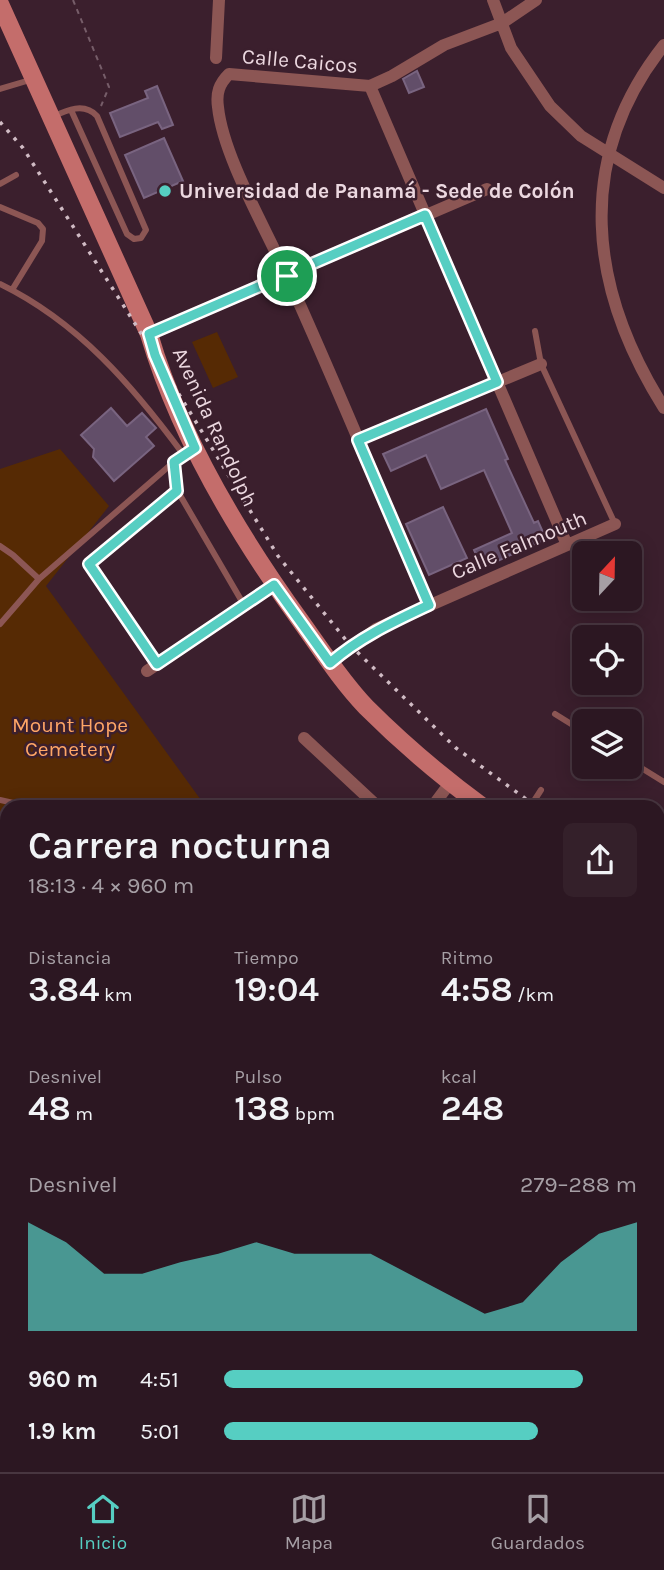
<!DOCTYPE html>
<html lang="es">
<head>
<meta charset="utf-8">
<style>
	body { margin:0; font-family:Karla,sans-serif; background:#34202a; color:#f1f3f6; height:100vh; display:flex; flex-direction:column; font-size:26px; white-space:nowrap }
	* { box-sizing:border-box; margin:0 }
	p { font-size:23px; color:#a69fa5 }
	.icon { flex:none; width:38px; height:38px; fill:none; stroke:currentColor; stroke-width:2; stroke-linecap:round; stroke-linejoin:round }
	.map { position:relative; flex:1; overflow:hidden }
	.panel { position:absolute; left:0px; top:800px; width:665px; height:674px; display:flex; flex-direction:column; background:#2c1722; border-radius:21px 21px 0 0; box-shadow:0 4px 18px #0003,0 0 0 2px #483640 }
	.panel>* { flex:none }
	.needle { width:46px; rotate:22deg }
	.tools { position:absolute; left:572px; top:541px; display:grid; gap:14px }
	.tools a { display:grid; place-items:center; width:70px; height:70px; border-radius:10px; background:#2c1722; box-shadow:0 4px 18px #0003,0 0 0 2px #483640; font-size:35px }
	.pin { position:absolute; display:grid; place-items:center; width:60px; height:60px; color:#fff; margin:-30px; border:4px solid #fff; border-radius:50%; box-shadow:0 2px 7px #0007 }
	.round { display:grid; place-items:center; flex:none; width:74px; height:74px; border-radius:10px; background:#34202a }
	.head { display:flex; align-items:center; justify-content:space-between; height:119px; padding:0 28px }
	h1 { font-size:38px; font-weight:600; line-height:52px }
	.figures { display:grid; grid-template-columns:repeat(3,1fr); gap:10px; height:119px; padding:7px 28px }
	.figures div { display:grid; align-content:center }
	.figures b { font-size:35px; font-weight:600 }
	.figures small { font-size:19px; font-weight:400 }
	.figures p { font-size:19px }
	.chart { height:196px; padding:14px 28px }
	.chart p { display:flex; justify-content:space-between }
	.chart svg { width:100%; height:126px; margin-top:7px; fill:#56cec2; opacity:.7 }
	ul { padding:0 28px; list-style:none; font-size:23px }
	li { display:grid; grid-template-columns:112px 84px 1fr; align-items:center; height:52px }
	li i { height:18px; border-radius:9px; background:#56cec2 }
	.menu { display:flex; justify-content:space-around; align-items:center; height:98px; border-top:2px solid #483640; background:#2c1722; font-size:19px; color:#a69fa5 }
	.menu a { display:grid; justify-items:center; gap:4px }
	.menu .selected { color:#56cec2 }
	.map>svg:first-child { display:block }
	.green { fill:#562a04 }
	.forest { fill:#884c1b }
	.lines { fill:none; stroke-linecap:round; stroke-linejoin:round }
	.stream { stroke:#8980b1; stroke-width:3.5 }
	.building { fill:#624e69; stroke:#796480; stroke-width:2 }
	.path { stroke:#765d69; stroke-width:2; stroke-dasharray:5 5; stroke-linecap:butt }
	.service { stroke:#8c5654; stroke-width:6 }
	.minor { stroke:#8c5654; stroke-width:12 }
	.secondary { stroke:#c46d6b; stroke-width:18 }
	.rail { stroke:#d0bbc4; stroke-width:3.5; stroke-dasharray:3.5 7; stroke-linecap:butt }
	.route-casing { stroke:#fff; stroke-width:14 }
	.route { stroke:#56cec2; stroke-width:9 }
	.poi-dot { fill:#56cec2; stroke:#3b1f2d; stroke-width:2.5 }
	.labels { text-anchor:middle; stroke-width:5; stroke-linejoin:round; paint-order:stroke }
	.street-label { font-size:21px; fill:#ecd8e0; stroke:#3b1f2d }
	.poi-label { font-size:21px; font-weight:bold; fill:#ecd8e0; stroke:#3b1f2d; text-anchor:start }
	.park-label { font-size:21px; fill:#ffa666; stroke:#3b1f2d }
</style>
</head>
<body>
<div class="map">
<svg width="664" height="1472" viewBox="0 0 664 1472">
	<rect width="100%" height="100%" fill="#3b1f2d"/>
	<path class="green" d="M217 332 238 377 213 388 192 342Z
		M60 449 109 506 46 586 206 807H7V1317L0 1297V469Z
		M25 1466 286 1467 285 1472H21Z"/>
	<path class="forest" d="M664 1318V1472H583L585 1467 658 1466V1322Z
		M7 1414V1466L24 1467 21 1472H0V1418Z"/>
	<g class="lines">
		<path class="stream" d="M658 1387 664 1374
			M622 1472 624 1466"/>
	</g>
	<path class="building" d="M417 71 424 87 409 93 403 79Z
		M157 86 173 125 162 129 158 122 120 137 110 113 148 98 145 91Z
		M164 138 183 181 144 198 125 155Z
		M111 408 127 426 142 413 156 428 146 437 154 446 114 481 93 457 94 449 81 435Z
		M486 409 508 459 505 460 534 523 538 521 546 539 482 568 474 550 512 533 484 470 441 489 426 455 391 471 383 454Z
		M443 507 467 558 429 575 406 524Z"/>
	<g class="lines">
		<path class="path" d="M73 0 109 87 101 106"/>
		<path class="service" d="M0 89 30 80
			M52 117C67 110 84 102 97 116L146 230 141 238 134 239 127 234 71 110
			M0 184 16 175
			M0 207 38 223 43 229 42 241 12 290
			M0 284C78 322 132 385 183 454
			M535 331 541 364 615 524
			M174 462 177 490 244 605
			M0 546 13 555 39 579
			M0 624 39 579 183 454 194 449
			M157 664 89 564 177 490
			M555 714 584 732
			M630 761 664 782
			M0 800 31 807
			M530 807 541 790
			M0 1239 7 1249
			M88 1472 89 1466"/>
		<path class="minor" d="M493 0 511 48 550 106 581 136 664 188
			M664 45C573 160 589 289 664 408
			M216 58 219 0
			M370 86 567 545
			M149 334 487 189
			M358 440 541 364
			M429 605C381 495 336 383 286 274 265 227 223 156 218 107 216 93 219 84 229 74L370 86 392 76 444 45 502 23 536 0
			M330 663 376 629 615 524
			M147 671 274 585
			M304 738 378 807
			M432 807 450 783
			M658 1050 664 1054
			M658 1101 664 1095
			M658 1156 664 1166
			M411 1472V1466
			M455 1472 456 1466"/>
		<path class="secondary" d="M0 4 149 334C179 436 239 536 302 623 322 651 342 682 366 707 402 743 442 777 483 807
			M658 910 664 914
			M658 937 664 942"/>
		<path class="rail" d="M0 122 23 148 155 355 278 556 350 645 456 748 537 807
			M658 885 664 889"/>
	</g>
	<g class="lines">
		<defs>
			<path id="route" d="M425 215 497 382 358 440 429 605C393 622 360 637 330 663L274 585 157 664 89 564 177 491 174 462 195 448 155 355 149 334Z"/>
		</defs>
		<use href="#route" class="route-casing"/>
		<use href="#route" class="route"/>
	</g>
	<circle class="poi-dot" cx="165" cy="191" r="7"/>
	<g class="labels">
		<g class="street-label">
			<text transform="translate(300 61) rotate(5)" y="7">Calle Caicos</text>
			<text transform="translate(215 427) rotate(65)" y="7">Avenida Randolph</text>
			<text transform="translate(519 545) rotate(-23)" y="7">Calle Falmouth</text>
		</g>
		<g class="poi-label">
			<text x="179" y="198">Universidad de Panamá - Sede de Colón</text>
		</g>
		<g class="park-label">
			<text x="70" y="732">Mount Hope<tspan x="70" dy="24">Cemetery</tspan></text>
		</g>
	</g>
</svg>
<div class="tools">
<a><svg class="needle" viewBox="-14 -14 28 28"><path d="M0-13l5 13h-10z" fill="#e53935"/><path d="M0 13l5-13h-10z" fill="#a69fa5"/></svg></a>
<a><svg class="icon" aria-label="locate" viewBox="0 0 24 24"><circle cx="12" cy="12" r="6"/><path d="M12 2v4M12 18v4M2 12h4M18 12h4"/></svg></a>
<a><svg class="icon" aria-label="layers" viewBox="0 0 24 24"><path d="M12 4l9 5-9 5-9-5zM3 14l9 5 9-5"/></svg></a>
</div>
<div class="pin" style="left:287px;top:276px;background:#1e9e55"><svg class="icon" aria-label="arrive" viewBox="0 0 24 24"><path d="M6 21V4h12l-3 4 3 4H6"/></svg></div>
<section class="panel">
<div class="head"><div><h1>Carrera nocturna</h1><p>18:13 · 4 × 960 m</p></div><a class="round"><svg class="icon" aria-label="share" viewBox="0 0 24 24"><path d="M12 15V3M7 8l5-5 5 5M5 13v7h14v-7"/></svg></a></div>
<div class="figures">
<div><p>Distancia</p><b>3.84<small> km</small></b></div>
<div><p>Tiempo</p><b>19:04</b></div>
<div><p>Ritmo</p><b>4:58<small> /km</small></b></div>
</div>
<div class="figures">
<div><p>Desnivel</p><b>48<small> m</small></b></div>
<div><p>Pulso</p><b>138<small> bpm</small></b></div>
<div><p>kcal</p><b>248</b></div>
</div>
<div class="chart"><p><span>Desnivel</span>279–288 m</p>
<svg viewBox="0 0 160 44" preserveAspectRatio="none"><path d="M0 44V6L10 13L20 24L30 24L40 20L50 17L60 13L70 17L80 17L90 17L100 24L110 31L120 38L130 34L140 20L150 10L160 6V44z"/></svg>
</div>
<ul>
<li><b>960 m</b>4:51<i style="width:87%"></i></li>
<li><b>1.9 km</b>5:01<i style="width:76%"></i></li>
</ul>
</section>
</div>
<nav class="menu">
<a class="selected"><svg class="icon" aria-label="home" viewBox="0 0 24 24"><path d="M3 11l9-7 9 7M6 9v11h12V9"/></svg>Inicio</a>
<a><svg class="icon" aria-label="map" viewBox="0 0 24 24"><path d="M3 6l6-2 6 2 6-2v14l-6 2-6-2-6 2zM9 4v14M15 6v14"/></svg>Mapa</a>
<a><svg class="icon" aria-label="saved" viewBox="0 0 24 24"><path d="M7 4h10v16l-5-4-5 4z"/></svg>Guardados</a>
</nav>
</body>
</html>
